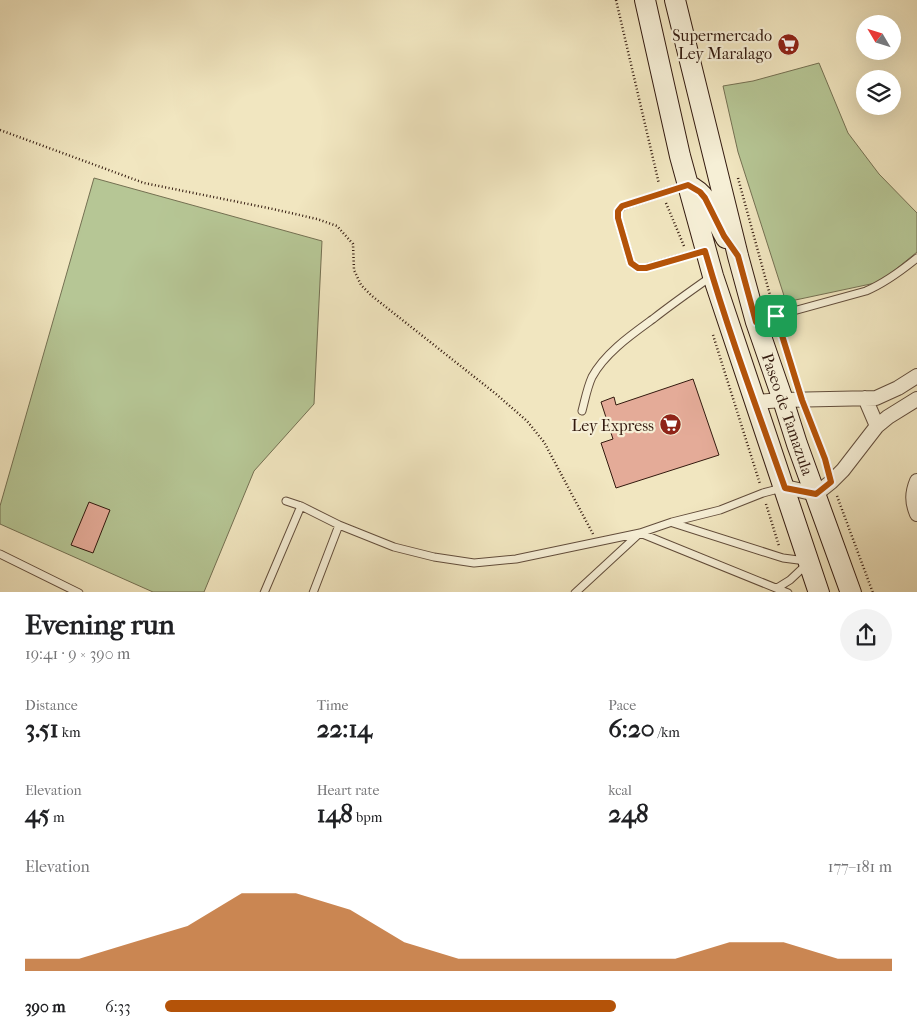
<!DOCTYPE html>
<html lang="en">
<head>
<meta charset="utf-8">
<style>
	body { margin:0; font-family:"IM FELL French Canon",serif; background:#f2f2f2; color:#202124; height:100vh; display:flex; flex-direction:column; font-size:19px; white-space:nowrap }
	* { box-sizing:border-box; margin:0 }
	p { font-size:16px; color:#757577 }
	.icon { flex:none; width:28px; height:28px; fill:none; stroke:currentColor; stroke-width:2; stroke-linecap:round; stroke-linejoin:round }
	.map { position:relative; height:592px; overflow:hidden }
	.panel { display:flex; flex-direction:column; background:#fff; flex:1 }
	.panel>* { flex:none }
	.needle { width:32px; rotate:308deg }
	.buttons { position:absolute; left:856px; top:15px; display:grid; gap:10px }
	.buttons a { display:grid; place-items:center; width:45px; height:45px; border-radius:50%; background:#fff; box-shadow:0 5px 20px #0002; font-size:25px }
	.pin { position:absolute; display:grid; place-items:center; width:42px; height:42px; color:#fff; margin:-21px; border-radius:10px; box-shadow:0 2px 8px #0006 }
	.round { display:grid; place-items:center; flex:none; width:52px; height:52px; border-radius:26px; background:#f2f2f2 }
	.summary { display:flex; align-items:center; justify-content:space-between; height:85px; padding:0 25px }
	h1 { font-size:28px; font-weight:700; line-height:38px }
	.figures { display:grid; grid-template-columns:repeat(3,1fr); gap:8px; height:85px; padding:5px 25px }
	.figures div { display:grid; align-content:center }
	.figures b { font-size:25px; font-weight:700 }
	.figures small { font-size:14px; font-weight:400 }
	.figures p { font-size:14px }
	.chart { height:140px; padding:10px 25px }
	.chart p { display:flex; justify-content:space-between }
	.chart svg { width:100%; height:90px; margin-top:5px; fill:#b45309; opacity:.7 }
	ul { padding:0 25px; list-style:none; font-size:16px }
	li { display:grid; grid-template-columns:80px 60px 1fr; align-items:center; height:38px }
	li i { height:12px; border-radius:6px; background:#b45309 }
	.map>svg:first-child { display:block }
	.green { fill:#b6c695; stroke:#747052 }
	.building { fill:#e4ab98; stroke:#331a0f }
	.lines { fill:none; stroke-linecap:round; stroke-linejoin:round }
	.lane-casing { stroke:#624d3b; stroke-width:9 }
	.street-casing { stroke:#624d3b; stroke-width:16 }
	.secondary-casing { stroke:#331a0f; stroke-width:22 }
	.path { stroke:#331a0f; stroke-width:2.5; stroke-dasharray:1 2.5; stroke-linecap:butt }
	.lane { stroke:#f6efd6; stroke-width:7 }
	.street { stroke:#f6efd6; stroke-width:14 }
	.secondary { stroke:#f6efd6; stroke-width:20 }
	.route-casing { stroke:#fff; stroke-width:10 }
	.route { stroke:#b45309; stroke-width:6 }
	.labels { text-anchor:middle; stroke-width:4.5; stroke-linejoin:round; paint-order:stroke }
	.poi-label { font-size:16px; fill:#331a0f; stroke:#f6efd6; text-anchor:end }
	.street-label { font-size:16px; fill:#331a0f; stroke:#f6efd6 }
</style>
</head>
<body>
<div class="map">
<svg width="917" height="593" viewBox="0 0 917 593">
	<rect width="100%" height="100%" fill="#f1e6c0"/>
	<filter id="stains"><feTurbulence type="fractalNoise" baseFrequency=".004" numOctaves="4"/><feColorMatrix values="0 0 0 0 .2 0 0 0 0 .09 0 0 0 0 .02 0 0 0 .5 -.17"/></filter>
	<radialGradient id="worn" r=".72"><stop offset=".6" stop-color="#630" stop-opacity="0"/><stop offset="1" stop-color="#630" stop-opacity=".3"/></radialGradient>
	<path class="green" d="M819 63 848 133 879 174 917 213V252L880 282 786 302 738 152 723 86 753 81Z
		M94 178 322 241 314 404 254 471 204 592H153L0 524V506Z"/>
	<path class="building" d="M693 379 719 455 616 488 601 443 613 439 601 402 614 397 616 405Z
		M89 502 110 510 93 553 71 545Z"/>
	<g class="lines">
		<defs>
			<path id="lane" d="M687 185 623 206 618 211V218L631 263 638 268H645L705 251
				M757 321 866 291C885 283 901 271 917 258
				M582 411C585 400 587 388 592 377 605 353 631 335 653 319 672 304 692 290 712 276
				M286 501 301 506 339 525 394 547 434 557 474 563 516 559 640 533 672 522 720 510 763 493 782 488
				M673 523 783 558 806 561
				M0 554 79 593
				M777 588 790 580 807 564
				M264 593 301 506
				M313 593 339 525
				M575 593 640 533 788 593"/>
			<path id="street" d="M865 398 877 426
				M755 402 783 400 876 398 898 388 917 376
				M917 481C912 493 912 502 917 514
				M785 487 816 494 831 482 843 470 877 426 888 417 917 399"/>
			<path id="secondary" d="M645 0 680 156 713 276 819 593
				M675 0 738 256 756 322 783 400 797 444 851 593
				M688 185C710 195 714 218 726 238"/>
		</defs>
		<use href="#lane" class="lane-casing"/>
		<use href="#street" class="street-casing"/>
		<use href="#secondary" class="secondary-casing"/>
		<path class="path" d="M616 0 659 184
			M0 130 144 183 273 209 317 219 337 226 353 244 354 270 361 285 372 296 496 394 527 421 544 442 593 534
			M738 178 773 306
			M666 203 684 246
			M778 325 795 377
			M713 335 760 484
			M807 413 827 467
			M837 496 873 593
			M766 504 779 546"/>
		<use href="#lane" class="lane"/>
		<use href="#street" class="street"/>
		<use href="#secondary" class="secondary"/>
	</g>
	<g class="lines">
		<defs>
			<path id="route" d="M688 185 700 192 705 198 724 236 738 256 756 322 776 316 802 400 825 459 831 482 816 494 785 488C757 409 728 331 705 251L646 268H638L631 263 618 218V211L622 206Z"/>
		</defs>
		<use href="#route" class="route-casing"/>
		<use href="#route" class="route"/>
	</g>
	<defs>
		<symbol id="supermarket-disc" viewBox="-11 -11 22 22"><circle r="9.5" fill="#8f2418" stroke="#f6efd6"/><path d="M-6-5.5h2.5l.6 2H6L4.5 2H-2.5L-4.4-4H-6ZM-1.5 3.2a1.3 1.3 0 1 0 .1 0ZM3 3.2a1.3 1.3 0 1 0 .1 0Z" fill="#fff"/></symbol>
	</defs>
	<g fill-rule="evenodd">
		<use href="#supermarket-disc" x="776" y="32" width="25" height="25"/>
		<use href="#supermarket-disc" x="658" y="412" width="25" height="25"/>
	</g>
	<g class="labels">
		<g class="poi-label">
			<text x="772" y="41">Supermercado<tspan x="772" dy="18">Ley Maralago</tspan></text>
			<text x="654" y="431">Ley Express</text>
		</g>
		<g class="street-label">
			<text transform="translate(788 414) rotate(71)" y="6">Paseo de Tamazula</text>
		</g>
	</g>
	<rect width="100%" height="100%" filter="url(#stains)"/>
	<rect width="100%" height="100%" fill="url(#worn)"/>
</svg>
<div class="buttons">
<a><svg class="needle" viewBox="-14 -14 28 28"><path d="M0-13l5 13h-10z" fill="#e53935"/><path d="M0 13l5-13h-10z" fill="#757577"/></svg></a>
<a><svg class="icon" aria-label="layers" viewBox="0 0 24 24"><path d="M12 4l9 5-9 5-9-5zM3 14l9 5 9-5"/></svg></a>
</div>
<div class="pin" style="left:776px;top:316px;background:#1e9e55"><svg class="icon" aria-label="arrive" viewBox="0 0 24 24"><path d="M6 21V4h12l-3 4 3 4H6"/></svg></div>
</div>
<section class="panel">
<div class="summary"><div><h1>Evening run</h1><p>19:41 · 9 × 390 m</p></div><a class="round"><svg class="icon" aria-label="share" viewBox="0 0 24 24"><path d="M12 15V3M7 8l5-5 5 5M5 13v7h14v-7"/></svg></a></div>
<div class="figures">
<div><p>Distance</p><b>3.51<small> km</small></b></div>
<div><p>Time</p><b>22:14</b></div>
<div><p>Pace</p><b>6:20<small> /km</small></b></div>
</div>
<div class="figures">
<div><p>Elevation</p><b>45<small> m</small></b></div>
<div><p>Heart rate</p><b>148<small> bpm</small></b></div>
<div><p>kcal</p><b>248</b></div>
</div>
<div class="chart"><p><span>Elevation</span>177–181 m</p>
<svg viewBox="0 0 160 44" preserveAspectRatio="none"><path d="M0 44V38L10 38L20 30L30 22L40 6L50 6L60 14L70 30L80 38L90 38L100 38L110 38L120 38L130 30L140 30L150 38L160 38V44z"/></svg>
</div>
<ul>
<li><b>390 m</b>6:33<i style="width:62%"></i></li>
</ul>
</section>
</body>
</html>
